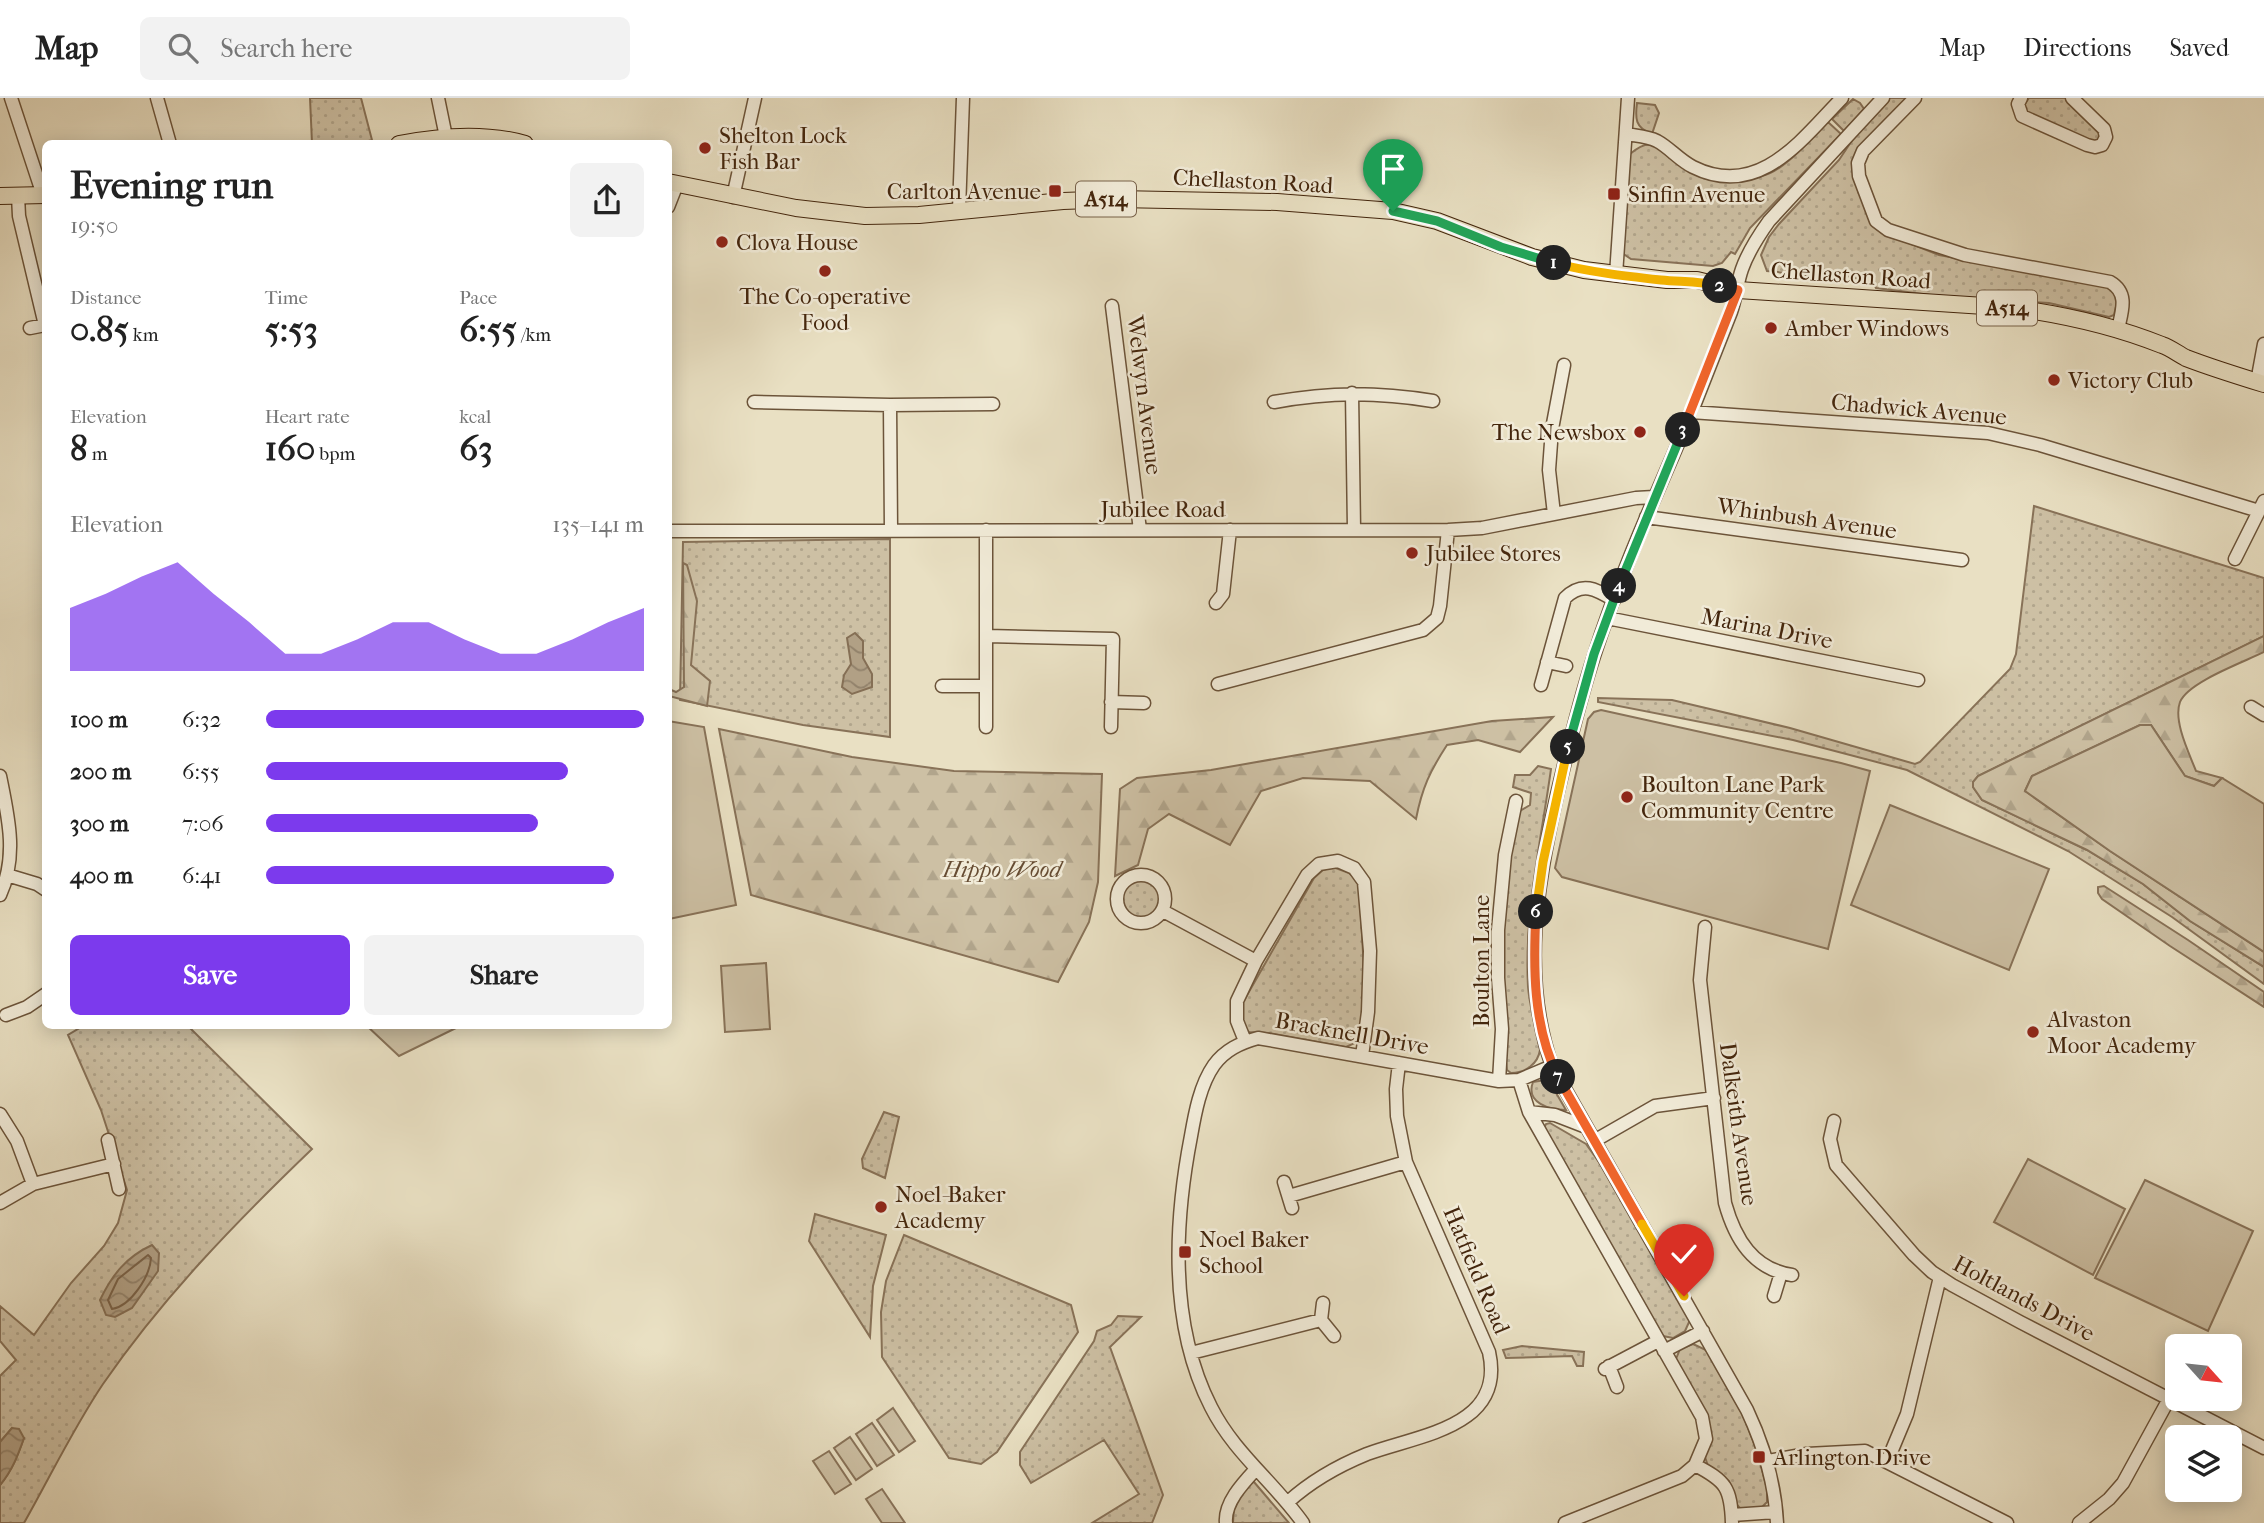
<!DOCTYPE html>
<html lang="en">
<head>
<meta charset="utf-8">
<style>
	body { margin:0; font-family:"IM FELL French Canon",serif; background:#f2f2f2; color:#222; height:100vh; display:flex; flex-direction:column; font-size:26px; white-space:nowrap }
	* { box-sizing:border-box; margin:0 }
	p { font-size:23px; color:#767676 }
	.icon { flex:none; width:38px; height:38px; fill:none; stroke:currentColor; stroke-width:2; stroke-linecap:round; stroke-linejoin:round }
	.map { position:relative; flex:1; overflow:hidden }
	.sheet { position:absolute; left:42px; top:42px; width:630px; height:889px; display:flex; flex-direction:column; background:#fff; border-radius:10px; box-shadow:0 4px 18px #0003 }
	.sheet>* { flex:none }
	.needle { width:46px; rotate:117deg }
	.controls { position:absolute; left:2165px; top:1236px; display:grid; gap:14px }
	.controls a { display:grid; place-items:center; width:77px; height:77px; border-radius:10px; background:#fff; box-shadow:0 4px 18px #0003; font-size:35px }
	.pin { position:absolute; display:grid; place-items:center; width:60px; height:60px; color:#fff; margin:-72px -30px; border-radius:50% 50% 50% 0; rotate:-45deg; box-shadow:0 0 7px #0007 }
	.pin .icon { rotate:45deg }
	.km { position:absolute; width:35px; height:35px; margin:-18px; border-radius:50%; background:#222; color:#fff; font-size:19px; line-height:35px; text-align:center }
	.round { display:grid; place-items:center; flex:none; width:74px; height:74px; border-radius:10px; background:#f2f2f2 }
	.overview { display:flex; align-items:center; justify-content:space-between; height:119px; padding:0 28px }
	h1 { font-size:38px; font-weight:800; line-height:52px }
	.stats { display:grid; grid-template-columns:repeat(3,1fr); gap:10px; height:119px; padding:7px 28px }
	.stats div { display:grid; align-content:center }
	.stats b { font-size:35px; font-weight:800 }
	.stats small { font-size:19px; font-weight:400 }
	.stats p { font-size:19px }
	.chart { height:196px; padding:14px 28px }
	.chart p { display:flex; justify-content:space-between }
	.chart svg { width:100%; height:126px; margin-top:7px; fill:#7c3aed; opacity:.7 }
	.action { display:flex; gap:14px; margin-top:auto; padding:14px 28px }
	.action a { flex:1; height:80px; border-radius:10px; background:#7c3aed; color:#fff; font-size:28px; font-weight:800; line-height:80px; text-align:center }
	.action a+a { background:#f2f2f2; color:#222 }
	ul { padding:0 28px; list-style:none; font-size:23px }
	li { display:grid; grid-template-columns:112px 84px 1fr; align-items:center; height:52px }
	li i { height:18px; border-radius:9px; background:#7c3aed }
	header { display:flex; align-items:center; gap:42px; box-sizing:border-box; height:98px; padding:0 35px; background:#fff; border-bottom:2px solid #e0e0e0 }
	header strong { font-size:33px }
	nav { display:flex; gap:38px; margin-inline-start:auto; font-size:24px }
	.search { width:490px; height:63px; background:#f2f2f2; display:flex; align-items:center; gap:18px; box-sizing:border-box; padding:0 24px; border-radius:10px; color:#767676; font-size:26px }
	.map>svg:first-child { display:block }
	.grass { fill:url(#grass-dots); stroke:#887258; stroke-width:2 }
	.forest { fill:url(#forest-firs); stroke:#887258; stroke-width:2 }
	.park { fill:#cdc0a4; stroke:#887258; stroke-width:2 }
	.water { fill:url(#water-waves); stroke:#856f55; stroke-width:2 }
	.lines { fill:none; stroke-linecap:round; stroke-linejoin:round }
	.shore { stroke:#7a6248; stroke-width:2 }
	.minor-casing { stroke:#6c543a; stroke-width:15 }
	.major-casing { stroke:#43250c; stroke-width:18 }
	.minor { stroke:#f1ebd8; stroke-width:12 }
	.major { stroke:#e9e0c3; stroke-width:16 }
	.split-1-casing { stroke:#fff; stroke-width:14 }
	.split-2-casing { stroke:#fff; stroke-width:14 }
	.split-3-casing { stroke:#fff; stroke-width:14 }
	.split-4-casing { stroke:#fff; stroke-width:14 }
	.split-5-casing { stroke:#fff; stroke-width:14 }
	.split-6-casing { stroke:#fff; stroke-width:14 }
	.split-7-casing { stroke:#fff; stroke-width:14 }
	.split-8-casing { stroke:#fff; stroke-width:14 }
	.split-9-casing { stroke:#fff; stroke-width:14 }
	.split-1 { stroke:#22a559; stroke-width:9 }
	.split-2 { stroke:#f5b400; stroke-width:9 }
	.split-3 { stroke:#f0652b; stroke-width:9 }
	.split-4 { stroke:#22a559; stroke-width:9 }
	.split-5 { stroke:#22a559; stroke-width:9 }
	.split-6 { stroke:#f5b400; stroke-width:9 }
	.split-7 { stroke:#f0652b; stroke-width:9 }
	.split-8 { stroke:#f0652b; stroke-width:9 }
	.split-9 { stroke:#f5b400; stroke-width:9 }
	.poi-dot { fill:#8f2418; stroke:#f1ebd8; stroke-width:2.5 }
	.labels { text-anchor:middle; stroke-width:5; stroke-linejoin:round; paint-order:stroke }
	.shield { fill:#f1ebd8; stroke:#776049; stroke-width:2 }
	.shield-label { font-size:21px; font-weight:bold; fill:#43250c }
	.poi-label { font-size:23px; fill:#43250c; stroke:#f1ebd8; text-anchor:start }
	.street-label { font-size:23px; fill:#43250c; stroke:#f1ebd8 }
	.park-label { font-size:23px; font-style:italic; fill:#664c32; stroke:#f1ebd8 }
</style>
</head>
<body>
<header>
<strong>Map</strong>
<div class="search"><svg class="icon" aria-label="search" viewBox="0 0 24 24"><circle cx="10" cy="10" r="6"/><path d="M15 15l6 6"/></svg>Search here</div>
<nav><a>Map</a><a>Directions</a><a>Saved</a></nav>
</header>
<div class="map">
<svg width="2264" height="1425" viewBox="0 0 2264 1425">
	<defs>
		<pattern id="grass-dots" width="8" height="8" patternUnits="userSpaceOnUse" patternTransform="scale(1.75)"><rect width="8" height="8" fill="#cdc0a4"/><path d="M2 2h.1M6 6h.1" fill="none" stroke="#b1a58c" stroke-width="1.8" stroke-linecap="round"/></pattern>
		<pattern id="forest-firs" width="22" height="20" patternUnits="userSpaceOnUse" patternTransform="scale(1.75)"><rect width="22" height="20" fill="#cdc0a4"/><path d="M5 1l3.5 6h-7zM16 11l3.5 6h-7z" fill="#b1a58c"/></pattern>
		<pattern id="water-waves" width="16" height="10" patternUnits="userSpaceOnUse" patternTransform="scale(1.75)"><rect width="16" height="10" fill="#b1a085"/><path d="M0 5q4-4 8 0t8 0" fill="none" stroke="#92826b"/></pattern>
	</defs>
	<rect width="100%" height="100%" fill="#e9e0c3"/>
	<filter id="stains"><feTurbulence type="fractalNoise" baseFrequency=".00286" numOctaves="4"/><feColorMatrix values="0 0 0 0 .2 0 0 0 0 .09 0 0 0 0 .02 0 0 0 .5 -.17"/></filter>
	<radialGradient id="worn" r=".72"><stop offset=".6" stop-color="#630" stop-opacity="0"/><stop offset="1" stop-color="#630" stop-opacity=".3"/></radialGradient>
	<path class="grass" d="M310 0H361L372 42 358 46 312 45Z
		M1890 0H1908L1856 55 1886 136 1939 157 2110 188 2118 200 2114 217 2109 219 2049 205 1954 200 1876 190 1873 184 1833 175 1805 177 1767 173 1761 157 1769 139 1779 126 1839 62 1861 29Z
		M2029 0H2067L2102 38 2096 45 2024 14V7Z
		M1853 1 1860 5 1864 11 1844 33 1832 21Z
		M1637 5 1655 7 1659 15 1652 36C1635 30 1635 20 1637 5Z
		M1828 24 1841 36 1750 130 1735 156 1731 154 1722 165 1713 168 1631 161 1622 155 1630 56C1659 31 1661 62 1685 68 1696 71 1751 79 1761 78 1783 75 1812 39 1828 24Z
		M2034 408 2264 480V538L1978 678 1973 684V689L1982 702 2087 752 2143 786 2190 823 2264 869V886L2172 819 2068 753 1907 672 1793 642 1598 604V600L1672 602 1790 630 1915 666 1920 664 2010 571 2016 556Z
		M890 441V639L803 627 680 602 683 444Z
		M1538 668 1551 671C1541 743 1524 816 1528 889 1530 911 1536 931 1540 952 1538 966 1525 975 1511 975L1507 972 1505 956 1501 854 1510 754 1520 713 1530 707 1531 695 1513 689 1515 677H1530Z
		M1333 769 1349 775 1359 784 1364 872 1361 935 1357 944 1346 949 1269 935 1249 934 1244 930 1240 914 1242 906 1314 780 1323 772Z
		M1121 801a20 20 0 1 1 40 0a20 20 0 1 1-40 0Z
		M83 928H188L312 1051C236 1124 163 1199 103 1286 74 1329 50 1379 24 1425H0V1387C12 1373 18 1357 24 1340L12 1330 0 1344V1278L16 1262 0 1243V1208L34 1237 71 1185 104 1148 118 1125 127 1092 101 1012 68 937Z
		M1545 982 1552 988 1566 1012C1550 1012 1525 1005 1533 984Z
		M884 1014 899 1019 885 1080 863 1070 862 1061Z
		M1550 1025 1586 1046 1601 1067 1690 1222 1685 1233 1673 1240 1663 1238 1543 1032 1546 1026Z
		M815 1116 886 1137 873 1188 870 1239 809 1143Z
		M904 1137 1071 1207 1078 1234 997 1354 981 1366 949 1360 882 1259 881 1214 886 1183Z
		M1118 1218 1141 1219 1110 1249 1163 1397 1152 1425H1092L1139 1396 1104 1342 1031 1385 1020 1367V1354L1094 1243 1097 1233 1111 1227Z
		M1693 1246 1706 1252 1743 1317 1757 1353 1767 1391V1404L1761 1410 1744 1412 1740 1410 1736 1406 1729 1383 1708 1368 1705 1359 1708 1348 1676 1261 1680 1251Z
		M1522 1248 1584 1254 1583 1268H1577L1572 1258 1506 1260 1503 1252Z
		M1254 1384 1289 1425H1233L1234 1408 1249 1385Z"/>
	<path class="forest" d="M683 465 687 467 697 503 691 567 710 583 707 608 669 598V591L676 594 684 589Z
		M2264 538V554C2244 564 2188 584 2180 604 2173 623 2189 655 2196 673L2222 680 2214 688 2185 678 2151 627H2140L2032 678 2025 693 2110 753 2264 854V869L2190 823 2143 786 2087 752 1982 702 1973 689V684L1978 678Z
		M1553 619 1520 654 1478 642 1447 647C1430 673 1422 690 1416 721L1370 683 1303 680 1261 693 1230 747 1169 716 1148 731 1138 767 1115 778 1120 691 1137 680 1211 672 1492 623Z
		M719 631 852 659 954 673 1102 676 1098 784 1089 824 1058 884 751 797Z
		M2104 788 2188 842 2264 894V909L2170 848 2102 801 2098 795V789Z"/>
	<path class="park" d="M1601 612 1841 665 1870 673 1828 851 1562 779 1555 770 1588 621 1594 614Z
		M668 623 704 629 736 807 669 821Z
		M2140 627H2151L2185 678 2214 688 2222 680 2264 706V854L2110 753 2025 693 2032 678Z
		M1890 707 2049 771 2009 872 1851 807Z
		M766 865 770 931 725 934 721 868Z
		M367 928H460L399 958Z
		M2028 1061 2125 1111 2093 1177 1994 1124Z
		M2145 1082 2253 1133 2208 1233 2095 1180Z
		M893 1310 915 1343 899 1354 877 1322Z
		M872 1325 894 1357 877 1368 856 1336Z
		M850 1339 872 1371 856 1382 834 1350Z
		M829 1353 851 1386 835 1396 813 1363Z
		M882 1391 905 1425H882L866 1401Z"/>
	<path class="water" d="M855 535 863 543V560L872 576V589L852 596 842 589 844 577 851 566 847 540Z
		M152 1147 159 1155 158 1173 132 1210 115 1219 106 1217 100 1202C112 1177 126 1159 152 1147Z
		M12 1330 19 1331 24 1340C18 1357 12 1373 0 1387V1344Z"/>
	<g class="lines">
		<path class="shore" d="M148 1157 151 1160C150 1178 131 1208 112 1211L108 1202 118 1181Z"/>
		<defs>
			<path id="minor" d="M11 0 43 97
				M157 0 170 46
				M438 0 446 39
				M1915 0 1863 53 1858 65 1859 78 1876 123 1888 132 1965 157 2110 184C2129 195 2122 213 2118 231
				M2021 0 2018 6 2022 18 2087 47 2095 49 2102 47 2106 39 2104 31 2072 0
				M1626 36C1636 38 1647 38 1657 43 1670 50 1679 62 1693 69 1759 102 1802 41 1842 0
				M18 98 19 118 45 227 30 230
				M733 99 755 0
				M668 109 677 86
				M959 112 963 0
				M1616 177 1628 0
				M1112 208 1140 432
				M2257 284 2264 246
				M1352 295 1354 431
				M754 304 890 307 993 306
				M1274 304C1331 294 1376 294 1433 303
				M890 307 891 432
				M1691 314 1988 335 2040 347 2259 413
				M1554 416 1549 372 1552 331 1564 267
				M1646 419 1962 462
				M668 433 1448 432 1482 430 1636 400 1654 399
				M2235 461 2264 403
				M1216 505 1223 496 1230 432
				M1607 520 1918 582
				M987 538 1113 541 1111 629
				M1547 564 1566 568
				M1218 586 1423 532 1437 520 1440 508 1448 432
				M1541 587 1565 500C1582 483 1596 491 1614 502
				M942 588H986
				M1111 604 1144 605
				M2251 609 2264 617
				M986 629V432
				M0 678C8 718 18 758 0 797
				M1117 801a24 24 0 1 1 48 0a24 24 0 1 1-48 0Z
				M7 777 37 786 46 792
				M1163 813 1256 863
				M1705 829 1700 882 1725 1105C1735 1141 1753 1171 1792 1177
				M6 917 27 909 46 896
				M1245 943 1237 923V903L1256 863 1307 777 1319 766 1338 763 1354 770 1364 784 1370 853 1368 914 1362 958
				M1519 982 1529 1014 1702 1319 1706 1341 1695 1367C1726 1383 1731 1390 1732 1425
				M1499 983 1502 931 1498 880V832L1505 757 1516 703
				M1529 1014 1555 1017 1586 1029
				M0 1016 17 1043 33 1086
				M1834 1023 1830 1041 1836 1067 1914 1157 1932 1174 1952 1187 2020 1224 2264 1350
				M108 1042 119 1091
				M1594 1043 1655 1008 1714 1000
				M1284 1084 1292 1110
				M1289 1098 1406 1064
				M0 1105 33 1086 114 1066
				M1774 1198 1781 1175
				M1323 1205 1321 1222 1334 1238
				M1664 1253 1703 1233
				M1191 1255 1321 1222
				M1609 1268 1617 1289
				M1605 1271 1658 1243
				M1768 1363 1807 1356 1865 1353 2007 1425
				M1887 1364 1907 1316 1940 1179
				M1288 1404C1310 1384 1340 1367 1367 1356 1417 1337 1506 1330 1489 1254L1406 1064 1397 1018 1396 991 1399 965
				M1732 1417 1776 1414
				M1226 1425C1224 1405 1243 1385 1256 1371
				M1303 1425C1274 1384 1234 1355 1211 1309 1169 1227 1174 1126 1191 1038 1195 1015 1200 987 1214 967 1225 952 1240 945 1258 940L1499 983 1519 982 1552 968
				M1565 1425 1682 1378 1695 1367
				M1777 1425C1775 1384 1764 1348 1747 1312L1552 968C1521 878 1537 786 1557 697 1568 650 1579 604 1594 558 1620 476 1656 397 1690 318 1704 283 1717 249 1731 214 1736 200 1737 185 1742 171 1748 154 1759 137 1769 123L1883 0
				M2079 1425 2109 1401 2123 1385 2169 1301"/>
			<path id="major" d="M399 46C440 38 484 34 525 46
				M668 84 796 110 865 118 919 117 1063 103 1117 101 1277 104 1393 113 1437 123 1532 159 1584 172 1667 182H1697L1738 192 2015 210C2065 217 2115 228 2162 247 2171 250 2178 256 2186 260 2212 270 2238 278 2264 286
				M0 98 46 97"/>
		</defs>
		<use href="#minor" class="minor-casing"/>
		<use href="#major" class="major-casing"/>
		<use href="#minor" class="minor"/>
		<use href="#major" class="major"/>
	</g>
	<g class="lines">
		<defs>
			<path id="split-1" d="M1393 113 1437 123 1501 149 1554 165"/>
			<path id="split-2" d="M1554 165C1589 174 1625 178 1661 182 1682 184 1700 183 1720 188"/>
			<path id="split-3" d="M1683 332 1738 192 1720 188"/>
			<path id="split-4" d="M1619 488 1683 332"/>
			<path id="split-5" d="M1568 649 1594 556 1619 488"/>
			<path id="split-6" d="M1536 814 1543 764 1568 649"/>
			<path id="split-7" d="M1536 814C1533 870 1533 928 1558 979"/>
			<path id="split-8" d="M1558 979 1642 1126"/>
			<path id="split-9" d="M1642 1126 1684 1198"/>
		</defs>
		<use href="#split-1" class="split-1-casing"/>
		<use href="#split-2" class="split-2-casing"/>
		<use href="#split-3" class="split-3-casing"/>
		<use href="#split-4" class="split-4-casing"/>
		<use href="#split-5" class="split-5-casing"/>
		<use href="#split-6" class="split-6-casing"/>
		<use href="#split-7" class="split-7-casing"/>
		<use href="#split-8" class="split-8-casing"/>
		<use href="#split-9" class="split-9-casing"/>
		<use href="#split-1" class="split-1"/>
		<use href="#split-2" class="split-2"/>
		<use href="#split-3" class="split-3"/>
		<use href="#split-4" class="split-4"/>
		<use href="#split-5" class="split-5"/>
		<use href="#split-6" class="split-6"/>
		<use href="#split-7" class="split-7"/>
		<use href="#split-8" class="split-8"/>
		<use href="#split-9" class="split-9"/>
	</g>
	<g class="poi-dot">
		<circle cx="705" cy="50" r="7"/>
		<rect x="1048" y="86" width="14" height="14" rx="3.5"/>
		<rect x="1607" y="89" width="14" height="14" rx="3.5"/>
		<circle cx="722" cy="144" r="7"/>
		<circle cx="825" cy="173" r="7"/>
		<circle cx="1771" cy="230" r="7"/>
		<circle cx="2054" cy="282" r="7"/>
		<circle cx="1640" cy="334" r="7"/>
		<circle cx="1412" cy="455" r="7"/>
		<circle cx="1627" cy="699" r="7"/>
		<circle cx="2033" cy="934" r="7"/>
		<circle cx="881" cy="1109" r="7"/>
		<rect x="1178" y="1147" width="14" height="14" rx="3.5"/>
		<rect x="1752" y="1352" width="14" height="14" rx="3.5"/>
	</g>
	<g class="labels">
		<g class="shield">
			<rect x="1076" y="83.5" width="60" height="35" rx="5"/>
			<rect x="1977" y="192.5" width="60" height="35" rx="5"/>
		</g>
		<g class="shield-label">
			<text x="1106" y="108">A514</text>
			<text x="2007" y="217">A514</text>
		</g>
		<g class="poi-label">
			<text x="719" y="45">Shelton Lock<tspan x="719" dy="26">Fish Bar</tspan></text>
			<text x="1041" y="101" text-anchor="end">Carlton Avenue</text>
			<text x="1628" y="104">Sinfin Avenue</text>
			<text x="736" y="152">Clova House</text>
			<text x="825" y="206" text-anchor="middle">The Co-operative<tspan x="825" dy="26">Food</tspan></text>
			<text x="1785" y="238">Amber Windows</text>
			<text x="2068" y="290">Victory Club</text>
			<text x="1626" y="342" text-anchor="end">The Newsbox</text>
			<text x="1426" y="463">Jubilee Stores</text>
			<text x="1641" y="694">Boulton Lane Park<tspan x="1641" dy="26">Community Centre</tspan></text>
			<text x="2047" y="929">Alvaston<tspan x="2047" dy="26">Moor Academy</tspan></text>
			<text x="895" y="1104">Noel-Baker<tspan x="895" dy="26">Academy</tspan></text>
			<text x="1199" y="1149">Noel Baker<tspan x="1199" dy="26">School</tspan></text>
			<text x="1773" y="1367">Arlington Drive</text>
		</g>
		<g class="street-label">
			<text transform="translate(1253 83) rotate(3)" y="8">Chellaston Road</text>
			<text transform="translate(1851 177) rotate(4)" y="8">Chellaston Road</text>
			<text transform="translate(1145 297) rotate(83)" y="8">Welwyn Avenue</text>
			<text transform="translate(1919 311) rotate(5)" y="8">Chadwick Avenue</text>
			<text x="1163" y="419">Jubilee Road</text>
			<text transform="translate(1807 420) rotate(8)" y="8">Whinbush Avenue</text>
			<text transform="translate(1767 530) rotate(11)" y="8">Marina Drive</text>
			<text transform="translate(1481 863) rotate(-90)" y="8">Boulton Lane</text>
			<text transform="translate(1352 935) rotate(10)" y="8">Bracknell Drive</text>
			<text transform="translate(1739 1026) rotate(82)" y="8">Dalkeith Avenue</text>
			<text transform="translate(1477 1172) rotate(67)" y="8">Hatfield Road</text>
			<text transform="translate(2024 1200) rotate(28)" y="8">Holtlands Drive</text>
		</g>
		<g class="park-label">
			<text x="1002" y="779">Hippo Wood</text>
		</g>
	</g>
	<rect width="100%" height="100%" filter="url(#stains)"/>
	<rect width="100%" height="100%" fill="url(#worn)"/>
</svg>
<div class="controls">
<a><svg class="needle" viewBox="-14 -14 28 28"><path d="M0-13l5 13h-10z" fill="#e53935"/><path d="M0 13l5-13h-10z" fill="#767676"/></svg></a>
<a><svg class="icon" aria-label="layers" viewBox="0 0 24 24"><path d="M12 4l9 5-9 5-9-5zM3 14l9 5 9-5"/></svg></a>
</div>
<div class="pin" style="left:1393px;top:113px;background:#1e9e55"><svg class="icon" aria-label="arrive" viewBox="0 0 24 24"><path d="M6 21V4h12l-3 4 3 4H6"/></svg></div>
<div class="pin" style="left:1684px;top:1198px;background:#d93025"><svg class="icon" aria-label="check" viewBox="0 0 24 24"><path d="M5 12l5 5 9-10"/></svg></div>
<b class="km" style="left:1554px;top:165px">1</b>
<b class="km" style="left:1720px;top:188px">2</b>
<b class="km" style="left:1683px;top:332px">3</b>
<b class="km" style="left:1619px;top:488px">4</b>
<b class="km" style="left:1568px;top:649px">5</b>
<b class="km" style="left:1536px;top:814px">6</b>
<b class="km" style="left:1558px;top:979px">7</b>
<section class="sheet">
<div class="overview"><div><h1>Evening run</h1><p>19:50</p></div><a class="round"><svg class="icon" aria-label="share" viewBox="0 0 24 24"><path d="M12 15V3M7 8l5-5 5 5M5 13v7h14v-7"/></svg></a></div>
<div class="stats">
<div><p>Distance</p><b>0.85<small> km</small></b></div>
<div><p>Time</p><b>5:53</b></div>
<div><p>Pace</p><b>6:55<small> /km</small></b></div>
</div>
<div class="stats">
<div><p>Elevation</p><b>8<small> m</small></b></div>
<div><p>Heart rate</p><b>160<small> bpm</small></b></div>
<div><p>kcal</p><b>63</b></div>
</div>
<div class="chart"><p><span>Elevation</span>135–141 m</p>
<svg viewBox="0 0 160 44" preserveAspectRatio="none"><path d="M0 44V22L10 17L20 11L30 6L40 17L50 27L60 38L70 38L80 33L90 27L100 27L110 33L120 38L130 38L140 33L150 27L160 22V44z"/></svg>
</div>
<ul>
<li><b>100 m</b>6:32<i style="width:100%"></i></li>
<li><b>200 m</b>6:55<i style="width:80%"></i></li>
<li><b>300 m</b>7:06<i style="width:72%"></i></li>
<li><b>400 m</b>6:41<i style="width:92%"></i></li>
</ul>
<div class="action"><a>Save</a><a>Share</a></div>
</section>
</div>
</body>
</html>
